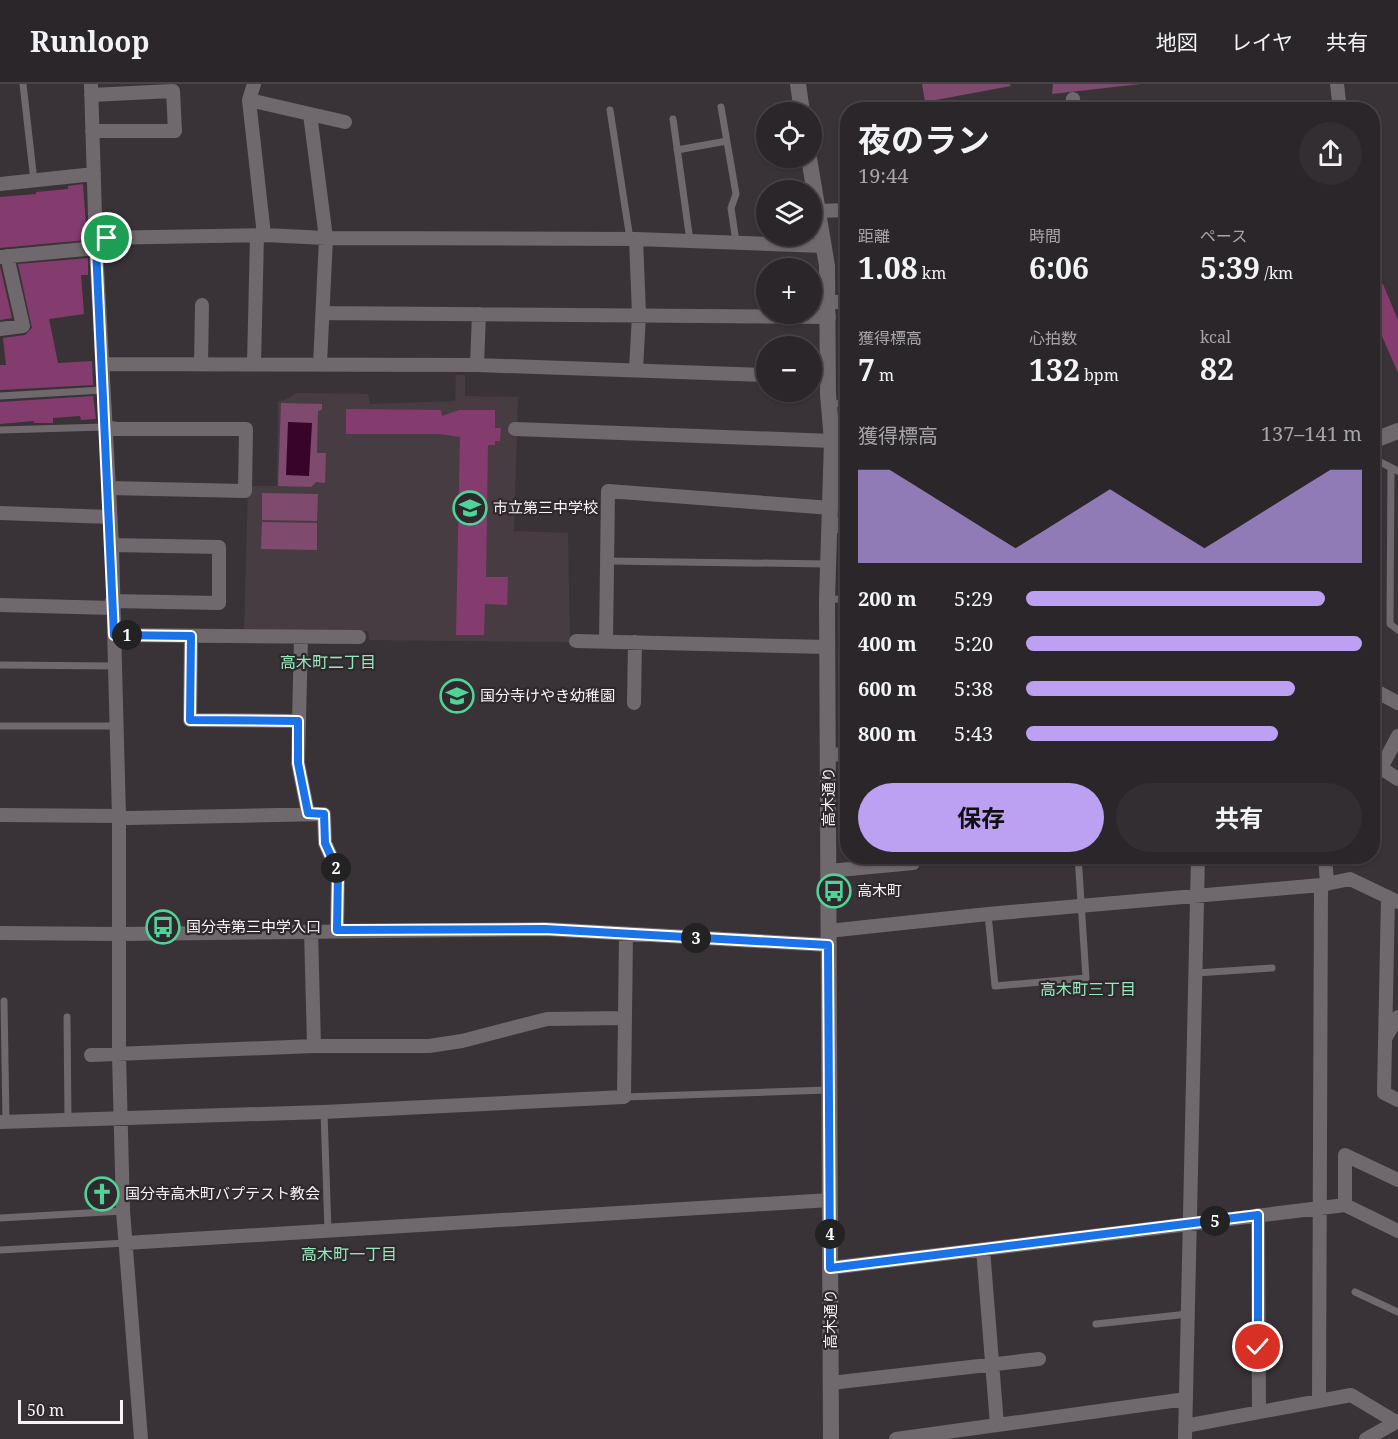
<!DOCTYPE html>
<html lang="ja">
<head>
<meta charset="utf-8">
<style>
	body { margin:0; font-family:"Noto Serif","Noto Sans JP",serif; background:#332e31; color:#f1f3f6; height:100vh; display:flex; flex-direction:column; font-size:22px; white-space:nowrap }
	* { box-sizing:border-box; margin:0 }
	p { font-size:20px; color:#a6a5a8 }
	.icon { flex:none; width:33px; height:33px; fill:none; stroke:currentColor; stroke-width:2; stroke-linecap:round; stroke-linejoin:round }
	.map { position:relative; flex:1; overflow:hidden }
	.sheet { position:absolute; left:840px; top:18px; width:540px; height:762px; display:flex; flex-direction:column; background:#2b2629; border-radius:24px; box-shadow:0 2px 4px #0004,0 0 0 2px #474346 }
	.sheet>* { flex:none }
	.controls { position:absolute; left:756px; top:18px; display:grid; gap:12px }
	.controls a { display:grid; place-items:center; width:66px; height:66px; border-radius:50%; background:#2b2629; box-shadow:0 2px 4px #0004,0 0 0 2px #474346; font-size:30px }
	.scale { position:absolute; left:18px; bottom:15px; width:105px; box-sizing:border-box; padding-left:6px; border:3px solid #f7f3f5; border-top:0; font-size:16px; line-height:21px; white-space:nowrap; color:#f7f3f5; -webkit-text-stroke:4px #2f292d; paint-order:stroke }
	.pin { position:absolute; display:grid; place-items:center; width:51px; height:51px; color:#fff; margin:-26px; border:3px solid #fff; border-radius:50%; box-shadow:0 2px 6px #0007 }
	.km { position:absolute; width:30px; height:30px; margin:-15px; border-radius:50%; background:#222; color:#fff; font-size:16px; line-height:30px; text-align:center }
	.round { display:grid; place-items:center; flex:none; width:63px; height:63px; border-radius:32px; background:#332e31 }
	.headline { display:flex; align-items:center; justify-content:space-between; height:102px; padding:0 18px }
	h1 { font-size:33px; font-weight:700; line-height:45px }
	.stats { display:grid; grid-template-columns:repeat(3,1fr); gap:9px; height:102px; padding:6px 18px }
	.stats div { display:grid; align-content:center }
	.stats b { font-size:30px; font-weight:700 }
	.stats small { font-size:16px; font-weight:400 }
	.stats p { font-size:16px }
	.chart { height:168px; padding:12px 18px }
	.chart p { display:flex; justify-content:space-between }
	.chart svg { width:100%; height:108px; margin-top:6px; fill:#bca0f2; opacity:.7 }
	.button { display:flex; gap:12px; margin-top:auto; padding:12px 18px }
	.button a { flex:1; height:69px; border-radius:36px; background:#bca0f2; color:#111; font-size:24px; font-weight:700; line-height:69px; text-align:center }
	.button a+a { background:#332e31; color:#f1f3f6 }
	ul { padding:0 18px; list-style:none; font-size:20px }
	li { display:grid; grid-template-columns:96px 72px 1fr; align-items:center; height:45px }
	li i { height:15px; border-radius:8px; background:#bca0f2 }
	header { display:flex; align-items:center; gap:36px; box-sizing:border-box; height:84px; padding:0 30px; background:#2b2629; border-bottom:2px solid #474346 }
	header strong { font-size:28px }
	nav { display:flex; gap:33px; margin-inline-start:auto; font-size:21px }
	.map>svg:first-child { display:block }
	.built { fill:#483c43 }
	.green { fill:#7e4a6d }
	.water { fill:#37042a }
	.building { fill:#843c6e }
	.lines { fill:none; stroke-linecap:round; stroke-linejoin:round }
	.service { stroke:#6f686c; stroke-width:7 }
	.minor { stroke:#6f686c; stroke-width:14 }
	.tertiary { stroke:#6f686c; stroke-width:16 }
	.route-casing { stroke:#fff; stroke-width:12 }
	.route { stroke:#1a73e8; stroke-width:8 }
	.labels { text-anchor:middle; stroke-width:4.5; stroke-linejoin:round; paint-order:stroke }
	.poi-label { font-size:15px; fill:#f7f3f5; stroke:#2f292d; text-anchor:start }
	.street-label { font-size:15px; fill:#f7f3f5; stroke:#2f292d }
	.neighbourhood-label { font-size:16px; fill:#96e7bd; stroke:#2f292d }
</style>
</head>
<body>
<header>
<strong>Runloop</strong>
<nav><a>地図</a><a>レイヤ</a><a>共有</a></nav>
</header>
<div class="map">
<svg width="1398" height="1355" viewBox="0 0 1398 1355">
	<rect width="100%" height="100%" fill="#393337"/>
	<path class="built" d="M456 291H465V312L518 313 514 447 568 449 570 558 369 556 368 547H244L248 402H277L278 317 285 316 297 309 368 310 370 320 455 317Z"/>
	<path class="green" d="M922 0H1010L1011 2 925 18Z
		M1053 0H1141L1052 10Z
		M281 319 322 320V326L318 327 317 369H326L325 399 316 398 311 403 278 402Z
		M262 409 318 410 317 437 262 436Z
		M262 438 317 439V466L261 465Z"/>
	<path class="water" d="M288 338 312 339 309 392 286 391Z"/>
	<path class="building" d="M83 100 87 156 0 164V113L36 110V108L68 105V102Z
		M88 174V191H81L84 230 49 235 58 279 92 277 93 301 0 306V281H6L3 254 25 251 32 244 18 180Z
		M0 182 12 234 0 236Z
		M1383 200 1398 236V289L1372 229V204Z
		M93 312 96 335 81 336 80 332 53 334V339H34V337L0 340V318Z
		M346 325 441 326 442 332 459 326H495V344H501L500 357H495V361H488L486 493H508L507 521 485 520 484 551H456L460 353 440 350H346Z"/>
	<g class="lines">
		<path class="service" d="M23 0 34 97
			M721 23 736 110 731 124 736 158
			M610 26 630 155
			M673 35 690 157
			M677 66 727 57
			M0 312 103 306
			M829 320 848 319
			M0 346 105 343
			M1372 377 1376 376 1398 387
			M1391 384 1390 540 1398 546
			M608 477 827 480
			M827 516 848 514
			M0 581 115 582
			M0 642H117
			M988 830 995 902 1086 894 1078 772
			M1196 889 1272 884
			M4 917 6 1038
			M67 933 68 1035
			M624 1013 828 1006
			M324 1028 328 1147
			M0 1134 123 1127
			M0 1166 126 1159
			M1355 1208 1398 1228
			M1096 1240 1188 1230"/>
		<path class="minor" d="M91 0 96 164 112 461 115 582 119 732V971L123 1127 141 1355
			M254 0 249 16 264 151
			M1337 0 1340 26
			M91 11 173 7 175 47H92
			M1073 15 1074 26
			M249 16 345 38
			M310 30 326 154 320 280
			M0 100 94 90
			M819 127 848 126
			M96 154 264 151 326 154 636 155 824 162
			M0 173 96 164
			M829 218H848
			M323 229 829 233
			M0 245 23 242 7 172
			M102 280 477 281 766 291
			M201 280 202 221
			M254 280 257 152
			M477 281 479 230
			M636 286 639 230 636 155
			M812 293 828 294
			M105 343 116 345H246L245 407 108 404
			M515 345 832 357
			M0 429 110 433
			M112 461 219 463V519L112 517
			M0 521 113 524
			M115 551 359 553
			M191 552 190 636 298 637
			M301 553 298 679 308 729
			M576 557 827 563
			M606 558 608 407 831 424
			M1372 605 1398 619
			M634 619 635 558
			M1398 652 1381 684 1398 695
			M828 671 848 670
			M0 731 119 732 128 734 324 730 325 759 338 788 337 846
			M1325 772 1327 800
			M829 787 913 779 914 772
			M1388 813 1384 1009 1398 1016
			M311 846 314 962
			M828 847 988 830 1321 801 1350 795 1398 818
			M0 849 119 850 545 845 828 861
			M1386 953 1398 933
			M91 971 314 962H429L462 957 547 935 624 934
			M0 1038 324 1028 624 1013 626 850
			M1345 1121V1071L1398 1096
			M1258 1131 1259 1328
			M126 1159 830 1116
			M983 1165 997 1341
			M830 1184 1345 1121 1398 1147
			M831 1299 1039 1275
			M1319 1316 1321 801
			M1185 1342 1351 1311 1396 1338
			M896 1355 1186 1315
			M1185 1355 1198 772
			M1366 1355 1398 1337"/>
		<path class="tertiary" d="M798 0 802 28
			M809 74 827 182 828 310 832 357 827 516 831 1355
			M1372 357 1398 347
			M831 441H848"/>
	</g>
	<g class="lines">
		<defs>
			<path id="route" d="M107 154H96V164L114 551 191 552 190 636 298 637V679L308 729 324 730 325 759 338 788 337 846 545 845 828 861 830 1184 1258 1131V1263"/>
		</defs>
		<use href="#route" class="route-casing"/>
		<use href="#route" class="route"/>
	</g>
	<defs>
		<symbol id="school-ring" viewBox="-11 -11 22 22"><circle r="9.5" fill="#2f292d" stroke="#50d398" stroke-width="1.5"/><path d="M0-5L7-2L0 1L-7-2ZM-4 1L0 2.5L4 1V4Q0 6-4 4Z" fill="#50d398"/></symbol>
		<symbol id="bus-ring" viewBox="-11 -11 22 22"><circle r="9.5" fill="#2f292d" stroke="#50d398" stroke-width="1.5"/><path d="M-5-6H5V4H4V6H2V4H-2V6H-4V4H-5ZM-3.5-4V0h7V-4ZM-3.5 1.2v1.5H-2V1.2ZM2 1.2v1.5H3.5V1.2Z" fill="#50d398"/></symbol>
		<symbol id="church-ring" viewBox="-11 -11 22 22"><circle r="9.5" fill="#2f292d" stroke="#50d398" stroke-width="1.5"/><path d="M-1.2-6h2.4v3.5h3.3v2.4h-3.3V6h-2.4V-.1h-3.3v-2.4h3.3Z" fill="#50d398"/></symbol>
	</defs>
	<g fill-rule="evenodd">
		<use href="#school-ring" x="451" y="405" width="38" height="38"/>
		<use href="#school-ring" x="438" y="593" width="38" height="38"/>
		<use href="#bus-ring" x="815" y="788" width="38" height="38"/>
		<use href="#bus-ring" x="144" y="824" width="38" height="38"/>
		<use href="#church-ring" x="83" y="1091" width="38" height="38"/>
	</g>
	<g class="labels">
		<g class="poi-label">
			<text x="493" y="429">市立第三中学校</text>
			<text x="480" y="617">国分寺けやき幼稚園</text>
			<text x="857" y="812">高木町</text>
			<text x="186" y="848">国分寺第三中学入口</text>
			<text x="125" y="1115">国分寺高木町バプテスト教会</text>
		</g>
		<g class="street-label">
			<text transform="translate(829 713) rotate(-90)" y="5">高木通り</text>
			<text transform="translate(831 1235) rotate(-90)" y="5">高木通り</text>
		</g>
		<g class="neighbourhood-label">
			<text x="328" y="584">高木町二丁目</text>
			<text x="1088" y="911">高木町三丁目</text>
			<text x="349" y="1176">高木町一丁目</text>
		</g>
	</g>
</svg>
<div class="controls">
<a><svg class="icon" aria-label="locate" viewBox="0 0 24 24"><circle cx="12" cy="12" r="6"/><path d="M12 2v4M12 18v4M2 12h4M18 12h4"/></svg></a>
<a><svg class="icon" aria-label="layers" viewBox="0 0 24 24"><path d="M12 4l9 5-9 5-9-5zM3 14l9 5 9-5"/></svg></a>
<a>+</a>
<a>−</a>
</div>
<div class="scale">50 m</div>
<div class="pin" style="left:107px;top:154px;background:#1e9e55"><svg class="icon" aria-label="arrive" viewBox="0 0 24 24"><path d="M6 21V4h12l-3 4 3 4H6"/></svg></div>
<div class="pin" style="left:1258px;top:1263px;background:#d93025"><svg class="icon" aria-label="check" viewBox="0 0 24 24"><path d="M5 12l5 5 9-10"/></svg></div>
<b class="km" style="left:127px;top:551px">1</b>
<b class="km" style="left:336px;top:784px">2</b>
<b class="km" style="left:696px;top:854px">3</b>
<b class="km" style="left:830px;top:1150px">4</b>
<b class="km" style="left:1215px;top:1137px">5</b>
<section class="sheet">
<div class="headline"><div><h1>夜のラン</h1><p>19:44</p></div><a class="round"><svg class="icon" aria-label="share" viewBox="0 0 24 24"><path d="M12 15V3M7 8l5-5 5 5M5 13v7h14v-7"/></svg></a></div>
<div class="stats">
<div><p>距離</p><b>1.08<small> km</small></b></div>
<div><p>時間</p><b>6:06</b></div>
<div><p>ペース</p><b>5:39<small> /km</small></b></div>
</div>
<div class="stats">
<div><p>獲得標高</p><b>7<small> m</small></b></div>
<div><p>心拍数</p><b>132<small> bpm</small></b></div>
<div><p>kcal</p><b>82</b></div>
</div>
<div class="chart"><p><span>獲得標高</span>137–141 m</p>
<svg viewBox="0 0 160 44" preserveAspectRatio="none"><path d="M0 44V6L10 6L20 14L30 22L40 30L50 38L60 30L70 22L80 14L90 22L100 30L110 38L120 30L130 22L140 14L150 6L160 6V44z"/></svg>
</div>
<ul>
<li><b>200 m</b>5:29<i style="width:89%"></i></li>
<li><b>400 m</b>5:20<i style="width:100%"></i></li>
<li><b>600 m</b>5:38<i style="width:80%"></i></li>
<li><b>800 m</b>5:43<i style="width:75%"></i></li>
</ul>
<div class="button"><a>保存</a><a>共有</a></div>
</section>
</div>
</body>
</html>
